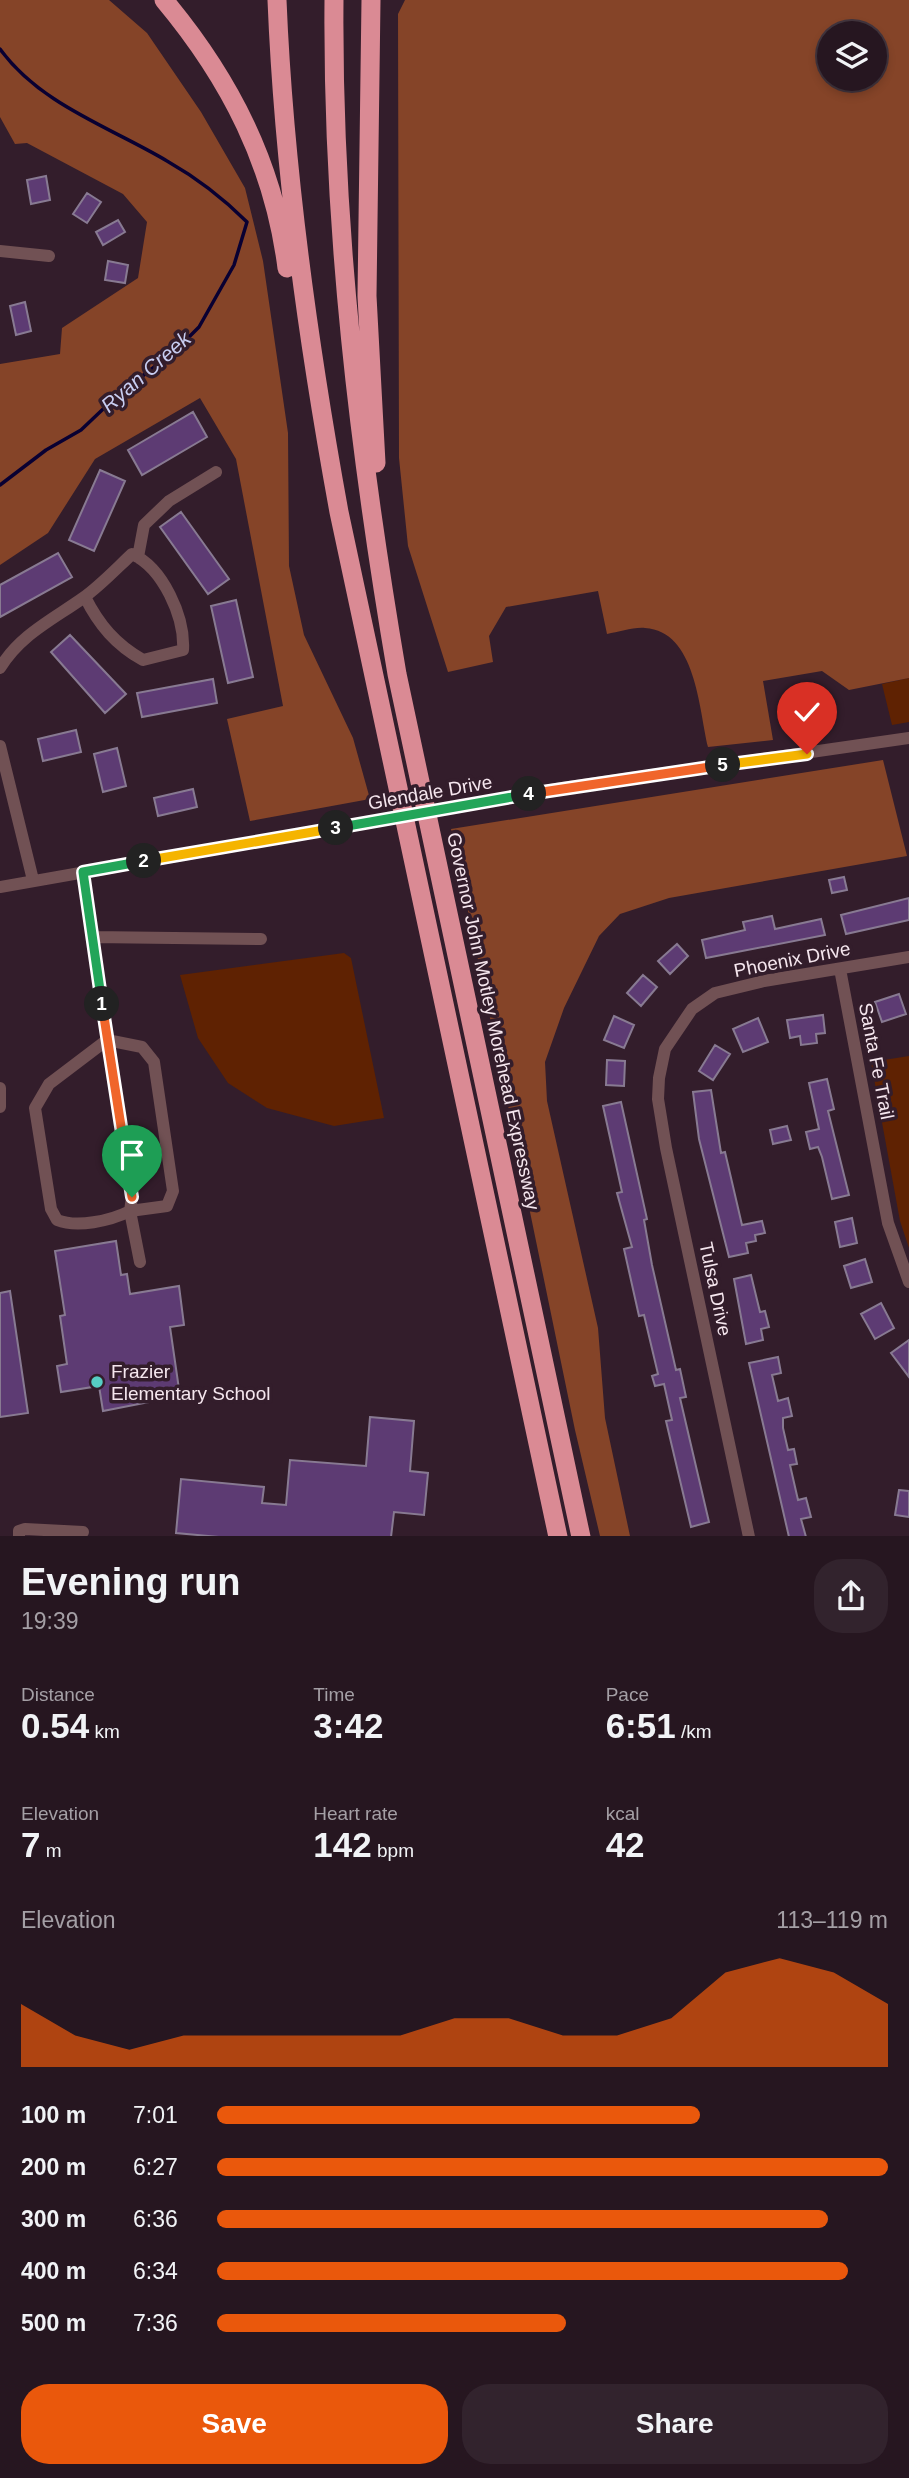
<!DOCTYPE html>
<html lang="en">
<head>
<meta charset="utf-8">
<style>
	body { margin:0; font-family:Arial,sans-serif; background:#32232d; color:#f1f3f6; height:100vh; display:flex; flex-direction:column; font-size:26px; white-space:nowrap }
	* { box-sizing:border-box; margin:0 }
	p { font-size:23px; color:#a49fa5 }
	.icon { flex:none; width:38px; height:38px; fill:none; stroke:currentColor; stroke-width:2; stroke-linecap:round; stroke-linejoin:round }
	.map { position:relative; height:1536px; overflow:hidden }
	.panel { display:flex; flex-direction:column; background:#261620; flex:1 }
	.panel>* { flex:none }
	.fabs { position:absolute; left:817px; top:21px; display:grid; gap:14px }
	.fabs a { display:grid; place-items:center; width:70px; height:70px; border-radius:50%; background:#261620; box-shadow:0 4px 10px #0003,0 0 0 2px #42353e; font-size:35px }
	.pin { position:absolute; display:grid; place-items:center; width:60px; height:60px; color:#fff; margin:-72px -30px; border-radius:50% 50% 50% 0; rotate:-45deg; box-shadow:0 0 7px #0007 }
	.pin .icon { rotate:45deg }
	.km { position:absolute; width:35px; height:35px; margin:-18px; border-radius:50%; background:#222; color:#fff; font-size:19px; line-height:35px; text-align:center }
	.round { display:grid; place-items:center; flex:none; width:74px; height:74px; border-radius:28px; background:#32232d }
	.head { display:flex; align-items:center; justify-content:space-between; height:119px; padding:0 21px }
	h1 { font-size:38px; font-weight:600; line-height:52px }
	.metrics { display:grid; grid-template-columns:repeat(3,1fr); gap:10px; height:119px; padding:7px 21px }
	.metrics div { display:grid; align-content:center }
	.metrics b { font-size:35px; font-weight:600 }
	.metrics small { font-size:19px; font-weight:400 }
	.metrics p { font-size:19px }
	.chart { height:196px; padding:14px 21px }
	.chart p { display:flex; justify-content:space-between }
	.chart svg { width:100%; height:126px; margin-top:7px; fill:#ea580c; opacity:.7 }
	.button { display:flex; gap:14px; margin-top:auto; padding:14px 21px }
	.button a { flex:1; height:80px; border-radius:28px; background:#ea580c; color:#fff; font-size:28px; font-weight:600; line-height:80px; text-align:center }
	.button a+a { background:#32232d; color:#f1f3f6 }
	ul { padding:0 21px; list-style:none; font-size:23px }
	li { display:grid; grid-template-columns:112px 84px 1fr; align-items:center; height:52px }
	li i { height:18px; border-radius:9px; background:#ea580c }
	.map>svg:first-child { display:block }
	.green { fill:#5f2202 }
	.forest { fill:#854428; fill-rule:evenodd }
	.lines { fill:none; stroke-linecap:round; stroke-linejoin:round }
	.stream { stroke:#090032; stroke-width:3.5 }
	.building { fill:#5d3b73; stroke:#887a92; stroke-width:2 }
	.minor { stroke:#715154; stroke-width:12 }
	.highway { stroke:#da8a94; stroke-width:19 }
	.split-1-casing { stroke:#fff; stroke-width:14 }
	.split-2-casing { stroke:#fff; stroke-width:14 }
	.split-3-casing { stroke:#fff; stroke-width:14 }
	.split-4-casing { stroke:#fff; stroke-width:14 }
	.split-5-casing { stroke:#fff; stroke-width:14 }
	.split-6-casing { stroke:#fff; stroke-width:14 }
	.split-1 { stroke:#f0652b; stroke-width:9 }
	.split-2 { stroke:#22a559; stroke-width:9 }
	.split-3 { stroke:#f5b400; stroke-width:9 }
	.split-4 { stroke:#22a559; stroke-width:9 }
	.split-5 { stroke:#f0652b; stroke-width:9 }
	.split-6 { stroke:#f5b400; stroke-width:9 }
	.poi-dot { fill:#56cec4; stroke:#331d2b; stroke-width:2.5 }
	.labels { text-anchor:middle; stroke-width:7; stroke-linejoin:round; paint-order:stroke }
	.street-label { font-size:19px; fill:#f5e6ee; stroke:#331d2b }
	.poi-label { font-size:19px; fill:#f5e6ee; stroke:#331d2b; text-anchor:start }
	.water-label { font-size:21px; font-style:italic; fill:#c8cdf1; stroke:#331d2b }
</style>
</head>
<body>
<div class="map">
<svg width="909" height="1537" viewBox="0 0 909 1537">
	<rect width="100%" height="100%" fill="#331d2b"/>
	<path class="green" d="M909 678V722L892 725 882 684Z
		M344 953 351 958 384 1118 334 1126 267 1108 228 1083 198 1038 180 975Z
		M909 1056V1248L900 1221 871 1062Z"/>
	<path class="forest" d="M0 0H109L147 33 201 112 245 188 263 261 288 433 289 566 304 635 353 738 370 799 250 821 227 719 283 706 236 459 200 398 95 459 48 533 0 565V364L60 354 62 328 138 278 147 222 123 194 27 143 15 144 0 117Z
		M405 0H909V678L849 690 822 671 763 681 773 740 708 747C699 709 696 631 645 628 633 627 619 632 607 634L598 591 506 607 489 636 493 662 448 672 408 546 399 458 398 14ZM875 33V79H830V33Z
		M883 760 907 856 669 898 620 914 599 936 564 1008 545 1062 547 1101 598 1328 605 1418 630 1536H600L575 1430 451 829Z"/>
	<g class="lines">
		<path class="stream" d="M0 49C41 105 110 127 167 161 197 178 223 198 247 222L234 265 199 327 174 352 120 393 81 430 46 450 0 485"/>
	</g>
	<path class="building" d="M46 176 50 200 31 204 27 180Z
		M87 193 101 202 87 223 73 214Z
		M118 220 125 232 103 245 96 232Z
		M108 261 128 265 125 283 105 280Z
		M25 302 31 331 16 335 10 306Z
		M193 412 207 437 142 475 128 450Z
		M100 470 125 481 94 551 69 540Z
		M181 512 229 579 208 594 160 527Z
		M58 553 72 577 0 617V585Z
		M236 600 253 677 228 683 211 606Z
		M70 635 126 694 105 713 51 652Z
		M213 679 217 703 142 717 137 693Z
		M76 730 81 752 43 761 38 739Z
		M117 748 126 786 103 792 94 754Z
		M193 789 197 807 158 816 154 798Z
		M844 877 847 890 832 893 829 880Z
		M909 898V920L846 934 841 915Z
		M772 916 775 929 821 919 825 935 706 958 702 940 745 930 743 922Z
		M677 944 688 956 670 974 658 961Z
		M643 975 657 987 641 1006 627 993Z
		M899 994 906 1014 882 1022 875 1002Z
		M823 1015 825 1033 816 1034 817 1043 801 1045 800 1036 790 1038 787 1020Z
		M614 1016 634 1025 624 1048 604 1040Z
		M758 1018 768 1042 743 1052 733 1029Z
		M715 1045 730 1054 713 1080 699 1071Z
		M607 1060 625 1061 624 1086 606 1085Z
		M827 1079 834 1109 828 1111 849 1195 832 1199 822 1157 818 1147 810 1149 806 1132 819 1129 809 1083Z
		M711 1090 721 1153 725 1152 742 1225 762 1221 765 1233 755 1235 756 1241 746 1243 748 1253 729 1257 699 1139 693 1092Z
		M621 1102 647 1219 644 1220 652 1265 676 1370 680 1369 686 1397 680 1398 709 1522 691 1527 666 1421 672 1420 664 1384 655 1386 652 1376 658 1374 644 1315 639 1316 624 1249 632 1247 617 1193 622 1192 603 1106Z
		M787 1126 791 1140 773 1144 770 1130Z
		M852 1218 857 1243 840 1247 835 1222Z
		M116 1241 121 1275 127 1274 130 1294 179 1286 184 1325 170 1327 180 1396 103 1411 99 1386 61 1392 57 1366 67 1364 60 1316 65 1315 55 1251Z
		M865 1259 872 1282 851 1288 844 1266Z
		M751 1275 760 1312 765 1311 769 1327 761 1329 763 1340 746 1344 734 1279Z
		M10 1291 28 1413 0 1417V1293Z
		M881 1303 894 1328 875 1339 861 1314Z
		M909 1340V1377L891 1353Z
		M778 1357 781 1373 772 1375 778 1401 788 1398 792 1416 783 1418V1428L788 1450 794 1449 797 1464 790 1465 798 1500 806 1498 811 1517 801 1519 806 1537H789L749 1363Z
		M370 1417 414 1421 410 1471 428 1473 424 1515 394 1512 391 1537H219L176 1533 181 1479 264 1487 262 1503 286 1505 290 1460 366 1466Z
		M899 1490 909 1491V1517L895 1515Z"/>
	<g class="lines">
		<path class="minor" d="M0 251 49 256
			M138 557 144 525 169 501 216 472
			M0 668C20 635 52 620 83 598 100 586 116 569 132 554 163 568 185 617 183 650L143 660C116 645 99 625 85 597
			M0 746 33 880
			M83 872 107 1040 49 1084 35 1108 51 1209 57 1220C77 1228 110 1221 130 1211L132 1197 107 1040 142 1047 154 1062 173 1191 167 1206 130 1211 140 1262
			M0 887 562 788 909 738
			M92 937 261 939
			M840 969 888 1223 909 1282
			M0 1088V1107
			M19 1537V1531L25 1529 83 1532
			M749 1537 666 1148 658 1099 659 1078 665 1049 692 1009 715 993 764 981 909 957"/>
		<path class="highway" d="M164 0C230 79 274 165 287 268
			M277 0C284 172 308 342 339 512L558 1537
			M334 0C332 226 359 451 397 674L581 1537
			M371 0 367 296 376 463"/>
	</g>
	<g class="lines">
		<defs>
			<path id="split-1" d="M102 1004 132 1197"/>
			<path id="split-2" d="M102 1004 83 872 144 861"/>
			<path id="split-3" d="M144 861 336 828"/>
			<path id="split-4" d="M336 828 529 794"/>
			<path id="split-5" d="M529 794 723 765"/>
			<path id="split-6" d="M723 765 807 754"/>
		</defs>
		<use href="#split-1" class="split-1-casing"/>
		<use href="#split-2" class="split-2-casing"/>
		<use href="#split-3" class="split-3-casing"/>
		<use href="#split-4" class="split-4-casing"/>
		<use href="#split-5" class="split-5-casing"/>
		<use href="#split-6" class="split-6-casing"/>
		<use href="#split-1" class="split-1"/>
		<use href="#split-2" class="split-2"/>
		<use href="#split-3" class="split-3"/>
		<use href="#split-4" class="split-4"/>
		<use href="#split-5" class="split-5"/>
		<use href="#split-6" class="split-6"/>
	</g>
	<circle class="poi-dot" cx="97" cy="1382" r="7"/>
	<g class="labels">
		<g class="street-label">
			<text transform="translate(430 792) rotate(-10)" y="7">Glendale Drive</text>
			<text transform="translate(792 959) rotate(-11)" y="7">Phoenix Drive</text>
			<text transform="translate(494 1021) rotate(78)" y="7">Governor John Motley Morehead Expressway</text>
			<text transform="translate(877 1061) rotate(79)" y="7">Santa Fe Trail</text>
			<text transform="translate(716 1289) rotate(78)" y="7">Tulsa Drive</text>
		</g>
		<g class="poi-label">
			<text x="111" y="1378">Frazier<tspan x="111" dy="22">Elementary School</tspan></text>
		</g>
		<g class="water-label">
			<text transform="translate(146 372) rotate(-41)" y="7">Ryan Creek</text>
		</g>
	</g>
</svg>
<div class="fabs">
<a><svg class="icon" aria-label="layers" viewBox="0 0 24 24"><path d="M12 4l9 5-9 5-9-5zM3 14l9 5 9-5"/></svg></a>
</div>
<div class="pin" style="left:132px;top:1197px;background:#1e9e55"><svg class="icon" aria-label="arrive" viewBox="0 0 24 24"><path d="M6 21V4h12l-3 4 3 4H6"/></svg></div>
<div class="pin" style="left:807px;top:754px;background:#d93025"><svg class="icon" aria-label="check" viewBox="0 0 24 24"><path d="M5 12l5 5 9-10"/></svg></div>
<b class="km" style="left:102px;top:1004px">1</b>
<b class="km" style="left:144px;top:861px">2</b>
<b class="km" style="left:336px;top:828px">3</b>
<b class="km" style="left:529px;top:794px">4</b>
<b class="km" style="left:723px;top:765px">5</b>
</div>
<section class="panel">
<div class="head"><div><h1>Evening run</h1><p>19:39</p></div><a class="round"><svg class="icon" aria-label="share" viewBox="0 0 24 24"><path d="M12 15V3M7 8l5-5 5 5M5 13v7h14v-7"/></svg></a></div>
<div class="metrics">
<div><p>Distance</p><b>0.54<small> km</small></b></div>
<div><p>Time</p><b>3:42</b></div>
<div><p>Pace</p><b>6:51<small> /km</small></b></div>
</div>
<div class="metrics">
<div><p>Elevation</p><b>7<small> m</small></b></div>
<div><p>Heart rate</p><b>142<small> bpm</small></b></div>
<div><p>kcal</p><b>42</b></div>
</div>
<div class="chart"><p><span>Elevation</span>113–119 m</p>
<svg viewBox="0 0 160 44" preserveAspectRatio="none"><path d="M0 44V22L10 33L20 38L30 33L40 33L50 33L60 33L70 33L80 27L90 27L100 33L110 33L120 27L130 11L140 6L150 11L160 22V44z"/></svg>
</div>
<ul>
<li><b>100 m</b>7:01<i style="width:72%"></i></li>
<li><b>200 m</b>6:27<i style="width:100%"></i></li>
<li><b>300 m</b>6:36<i style="width:91%"></i></li>
<li><b>400 m</b>6:34<i style="width:94%"></i></li>
<li><b>500 m</b>7:36<i style="width:52%"></i></li>
</ul>
<div class="button"><a>Save</a><a>Share</a></div>
</section>
</body>
</html>
